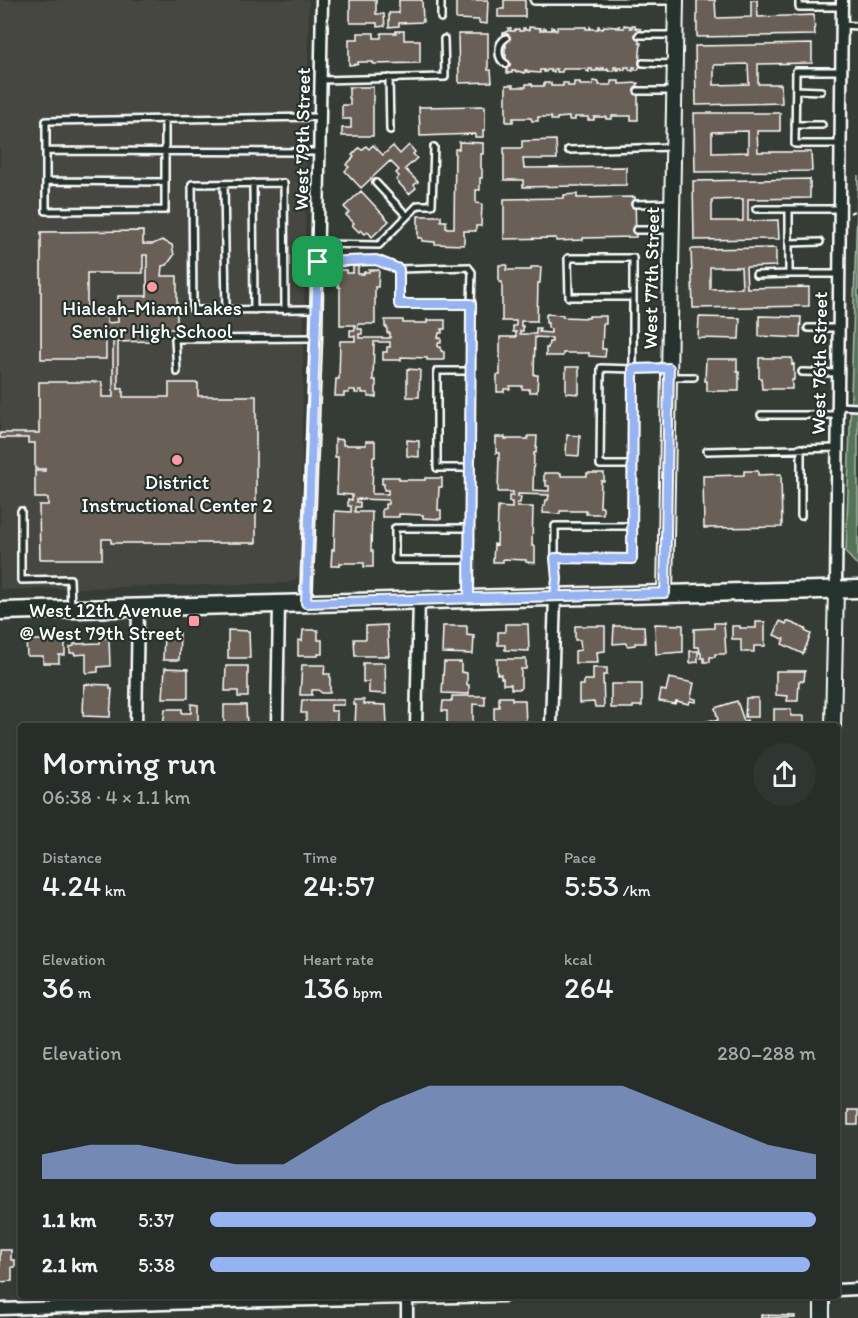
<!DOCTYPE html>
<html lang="en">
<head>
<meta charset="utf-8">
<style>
	body { margin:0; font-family:Itim,sans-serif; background:#2f3530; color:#f1f3f6; height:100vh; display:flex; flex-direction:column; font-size:22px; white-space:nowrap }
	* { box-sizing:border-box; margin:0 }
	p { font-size:20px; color:#a4a8a8 }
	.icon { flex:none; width:33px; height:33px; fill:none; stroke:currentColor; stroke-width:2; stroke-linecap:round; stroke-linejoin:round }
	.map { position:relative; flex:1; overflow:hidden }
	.details { position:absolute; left:18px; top:723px; width:822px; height:576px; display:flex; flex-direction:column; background:#272d28; border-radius:6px; box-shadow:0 2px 4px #0004,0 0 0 2px #434945 }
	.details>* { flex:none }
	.pin { position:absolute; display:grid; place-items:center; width:51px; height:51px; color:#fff; margin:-26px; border-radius:12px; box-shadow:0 3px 9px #0006 }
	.round { display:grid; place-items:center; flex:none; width:63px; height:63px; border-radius:32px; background:#2f3530 }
	.summary { display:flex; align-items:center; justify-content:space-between; height:102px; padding:0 24px }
	h1 { font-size:33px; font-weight:600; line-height:45px }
	.metrics { display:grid; grid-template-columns:repeat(3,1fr); gap:9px; height:102px; padding:6px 24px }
	.metrics div { display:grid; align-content:center }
	.metrics b { font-size:30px; font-weight:600 }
	.metrics small { font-size:16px; font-weight:400 }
	.metrics p { font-size:16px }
	.chart { height:168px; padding:12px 24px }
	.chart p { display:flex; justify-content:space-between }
	.chart svg { width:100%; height:108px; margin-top:6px; fill:#95b2f1; opacity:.7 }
	ul { padding:0 24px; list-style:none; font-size:20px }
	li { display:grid; grid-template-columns:96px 72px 1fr; align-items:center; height:45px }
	li i { height:15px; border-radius:8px; background:#95b2f1 }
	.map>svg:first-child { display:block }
	.built { fill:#44463f }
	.green { fill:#56735a; stroke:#aab9ac; stroke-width:1.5 }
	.building { fill:#6b5f57; stroke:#fff; stroke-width:1.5; fill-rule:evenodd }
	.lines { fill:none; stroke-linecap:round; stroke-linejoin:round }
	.service-casing { stroke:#fff; stroke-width:10 }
	.minor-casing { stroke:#fff; stroke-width:15 }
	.tertiary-casing { stroke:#fff; stroke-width:18 }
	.secondary-casing { stroke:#fff; stroke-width:21 }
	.path { stroke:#fff; stroke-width:2; stroke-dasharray:4.5 4.5; stroke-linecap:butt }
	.service { stroke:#26332d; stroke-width:5 }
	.minor { stroke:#26332d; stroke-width:10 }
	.tertiary { stroke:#26332d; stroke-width:14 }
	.secondary { stroke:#26332d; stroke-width:16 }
	.route-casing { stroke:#fff; stroke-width:12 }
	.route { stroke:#95b2f1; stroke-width:8 }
	.poi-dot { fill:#ff9aa2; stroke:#26332d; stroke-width:2 }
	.labels { text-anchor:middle; stroke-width:4.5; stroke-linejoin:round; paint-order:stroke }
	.street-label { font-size:20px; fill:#fff; stroke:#26332d }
	.poi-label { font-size:20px; fill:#fff; stroke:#26332d }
</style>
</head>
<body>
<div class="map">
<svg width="858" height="1318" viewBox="0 0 858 1318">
	<rect width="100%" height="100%" fill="#343c35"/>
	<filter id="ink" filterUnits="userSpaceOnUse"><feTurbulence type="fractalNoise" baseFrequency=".0167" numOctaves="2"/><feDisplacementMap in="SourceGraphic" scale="12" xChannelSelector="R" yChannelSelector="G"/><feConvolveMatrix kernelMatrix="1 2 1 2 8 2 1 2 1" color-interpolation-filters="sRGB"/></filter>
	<g filter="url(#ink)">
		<path class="built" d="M0 0H309L300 573 295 580 289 583 0 590Z"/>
		<path class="green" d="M858 175V566L846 553Z"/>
		<path class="building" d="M350 0H376V14H384L385 26 377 27V23H350Z
			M399 0H422L423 22 399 23V26L389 27V13H399Z
			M463 0H488L487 24 479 23V20L456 19V1H463Z
			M504 0H525V17H498V9H504Z
			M697 0H715L716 18 751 17V0H757L758 17 814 15 815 35 697 37Z
			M624 25 630 26V28H632V25H635V28L641 29V32H639V43H641L639 63H643L642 66H640L638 70H635V67H633V71L629 70V67H625V70H622V68H619V70H617V67H614V71H608V68L607 70H603L604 68H601V71H599V69H597V71H592V69H589V72L586 71 585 69H563L562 72H557V69H554V72H551V70H547L546 72H544V70H540V73L527 72V70H525V73L517 71V72H515V71H512V73H507V66H504V64H506V55H505V47H506V45H503V43H506V35H503V33L508 31V28H511L510 31H515V29H519V31H523V28H525V30H529V27L541 28 540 30H544V28H546V30H552V27L554 28V30H557V27H586V29H590V27L592 29H598V26H599V28L603 29 604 26 616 27V28H618V26H620V28H624Z
			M396 31H404V40H420V63L373 64V62H358V64L349 65V39H358V33H374V38H381V33H396Z
			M458 34H488V70H491L492 82 459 83Z
			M812 44V63L758 64V84H781L782 103 696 105 695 46ZM748 64 749 84 714 85V65Z
			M593 81 599 82V85H611V81H619V84L638 83V120H631V116H612V119H606V117H594V120H588V117H575V120H569V117L557 118V120H551V117H538V121H532L531 118H513V122H506V85H513V87H526V84H532L533 86H544V83H551V86H563V83H568V86H574V82H580V85H593Z
			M349 87H373V136H342V128H351V119H342V105H350V98H349Z
			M485 106V130H483V137H475V134L420 136 419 107Z
			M694 113H780V131H757L758 152H811L812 171 695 172ZM748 131V152L712 153V132Z
			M556 140 557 159H523L524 168 626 167V185L523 187V180H504V148H522V141Z
			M459 142 483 143V154H481V168L482 169V178H480V190H476V203L482 204 481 226H476V231H464V245L435 244V242L422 241V238H418V216H441V221H446V228H454L455 149H459Z
			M373 145 383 155 393 146 400 154 409 145 415 152 413 154 417 158 405 169 418 182 414 185 416 188 409 194 396 180 399 176 396 173 399 170 390 161 361 188 345 171 349 167 346 165 354 157 352 155 359 148 362 150 366 146 369 149Z
			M810 179V198L748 199V221L778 220 779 239 694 240 693 181ZM743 199V221H712V200Z
			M361 191 389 221 372 237 368 232 365 234 361 230 359 232 352 225 354 223 346 215 349 212 344 207Z
			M577 194V198L635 197 636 237 583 238V240L556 241V238L504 239V199L564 198V195Z
			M143 231V244H153L162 240 172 245 174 255 167 265 162 266 161 276H177V329H163V322H161V328H150V341L118 342V389L123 388V397H169V383H198V396H256V543H111V539H102V559H40L39 505H48V498H35V471H45V469H35V443H28V438H0V433H39V382H102V397H113V333H106V359H41V232ZM143 255H147V296H118V322L107 323V316H87V273H143Z
			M776 248V266L746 267 747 288 809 287V306L693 308 691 249ZM710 267H741L742 288 710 289Z
			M499 265H507L506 270H531V267H541L540 283H538L537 321H521V326H523V331H520V334H536V328H540L539 332 551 333V329L548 328V323H546V314L563 315V317L589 318V316H606V324H603L602 349H606L605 357 589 356V353H563V356H546V348H548L549 342H552V338L535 337 534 375H538L537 392H529V389H522V386H510V389H504V392H497V375H500V337H516V332H513V326H516V321H502V282H499Z
			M353 266H358V274H364V272H369V270H379L378 287H375V324H358V329H362V334H359V338H390V333H387V327H385V320H403V323H427V320H445V329H442V333H439L438 338H441V343H438V347H441V351L444 352V360H427V358L401 357V360H383V352H387V347H390V342H374L373 380H376V397H368V393H362V390H359V393H355V390H349V393H344V396H335L336 379H339L340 341H355V336H350V330H355V325H340V287H338V270H346V273H353Z
			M759 316 801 317 800 338 759 336Z
			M699 317 740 318 739 339 698 338Z
			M759 358H792V365L794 364V380H792V389H762L761 378H759Z
			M706 359H737V372H739V391H707V381H705Z
			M566 367H579V394L566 393Z
			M407 369 420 370 419 397H407Z
			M567 435 580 436 579 456 566 455Z
			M528 436H537L536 453H534L533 490 549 491V486H546V481H544V473H561V476H587V473H604V481H601L600 507H603V514H586V511H560V514L543 513V506H545L546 500H548L549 495 518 494V497H521L520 503H517V507H533L532 546H535V563L526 562V560L503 559V562H493L494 544 497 545 498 507 512 508V502H509V496H513V492H498L499 453H496V437H505V439H528Z
			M335 439 343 440V445H366V441H375V457H373L372 494H388V490H384V484H382V477H399V480H425V478H442V487H439L438 510H441V519L423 518V515L399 514V517H382V509H385V504H388V500L356 499V502H360V507H355V512H372L371 551H373V567H364V563H340V566H331L332 549 334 550 335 511 351 512V506H348V499L352 500V495L337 494 338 457H335Z
			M407 440 419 441V457L407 456Z
			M744 471H758V475L781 474 782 527 704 528 703 476 744 475Z
			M780 621 786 624 787 621 806 629 805 631 811 634 803 654 782 644 784 639 774 635Z
			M756 622H765V646H754V652H741V639H732V626H740V628H756Z
			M714 623H724L726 654H715V657H710V662H704V658H701V653H700L699 647H694V629L714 628Z
			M505 624H528L529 651 505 650V645H498V632H505Z
			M655 624 683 625V652L656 654Z
			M387 625 389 656H355L354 639H366V626Z
			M443 626H467V635L474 636 473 654 442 653Z
			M575 626H605V651L597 652 598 663H575V651L581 650 580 640H575Z
			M614 626H644L645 643H635V645L627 646 626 643 613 644Z
			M228 630 249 631 250 658H228Z
			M303 630H318V640H322V654H318V656H298V640L302 641Z
			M164 633H180L179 660H163Z
			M100 638H109L110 666 98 667V672L86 673V654L75 655V653H70V647L74 646V644L100 643Z
			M26 640H65V655H59V663H43V656H27Z
			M690 651H698V662L690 663Z
			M497 659H526V669H521V689H511V684H503V678H501V674H497Z
			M444 662H461V672L467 673V685H469V694L442 693Z
			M363 663H385L386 694 369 693V682H363Z
			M302 665H325L324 674H330V693H322L318 690H312V695H300Z
			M226 666H248V697H238V691H225Z
			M165 668 188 669V698H163Z
			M593 668H607V675H603L604 707H595L594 702 579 703V685H584V680H593Z
			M776 671H805L804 681H799L798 701H787L788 696 776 695Z
			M669 678 694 683 691 698 696 699V702L690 701 689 704 676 701 675 704 659 701 661 690 666 691Z
			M84 684 110 685V689H112L110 717 83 716Z
			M611 684H642V706H633V708H611Z
			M452 696H485V705L473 704V726H447V711H442L443 701H452Z
			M499 697H512V700H525L526 726H498V721H494V707H499Z
			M746 698H758V717H745Z
			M302 700H344V705H331V711H337V722L330 721V726H306V713H301Z
			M354 700H364V704L386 705 387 726H355L356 705H354Z
			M737 701 744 721 747 720 749 726H701L700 723 712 720V722L718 720 715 708Z
			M191 704 198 705V724H191V726H163L165 709H182V713H191Z
			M224 705H246L247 726H224Z
			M774 709H791V716H804V726H774Z
			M848 1110H858V1125H848Z
			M0 1250H11V1260H15V1267H12V1281L0 1282Z
			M761 1315 795 1316V1318H761Z"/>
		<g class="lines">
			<defs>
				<path id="service" d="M441 0V18
					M799 0V7H842
					M534 1H674
					M842 25 858 26
					M639 35H674
					M506 38C497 43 496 59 506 64
					M643 63 674 64
					M389 78 390 130
					M321 80 445 77 444 39
					M796 90 821 91
					M638 91H673
					M165 119V210L46 211V121L320 117
					M795 125H822
					M841 144H795L796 71H842
					M568 150 672 147
					M46 151 320 152
					M46 181 165 182
					M253 183 254 310
					M376 183 407 216
					M224 184 226 310
					M635 204 671 203
					M756 209H789
					M636 230H670
					M789 243 820 242
					M318 244 379 245 418 205H432L434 147
					M318 262 377 260 399 269
					M839 274H789V209H840
					M756 275 789 274
					M633 297H569L568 258H633V369L667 368
					M285 310 284 183 192 184 193 310 317 309
					M808 328H839
					M177 372 175 339 316 338
					M802 372 838 373
					M670 377H694
					M838 406 858 407
					M761 415H838
					M707 451 837 448
					M470 468H437V371H471
					M21 511V580L70 579 71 608
					M801 516V448
					M632 526H555V558L632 559C632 495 632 432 633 369L601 368 600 465H632
					M555 558 557 578 556 595
					M469 560H395V528H470
					M469 597 471 304 472 272 468 267 399 269V304H471"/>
				<path id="minor" d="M836 589 842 0
					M306 603 316 338 322 0
					M136 726 138 607
					M277 726 279 603
					M416 726 419 600
					M551 726 555 596
					M837 1290 858 1289
					M407 1296V1318
					M0 1309 267 1301 505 1296"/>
				<path id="tertiary" d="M665 593 676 0
					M833 726 836 589
					M822 1296V1318"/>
				<path id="secondary" d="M0 611 858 589"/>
			</defs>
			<use href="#service" class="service-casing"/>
			<use href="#minor" class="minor-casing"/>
			<use href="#tertiary" class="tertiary-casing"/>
			<use href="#secondary" class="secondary-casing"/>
			<path class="path" d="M850 213 858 209"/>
			<use href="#service" class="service"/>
			<use href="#minor" class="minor"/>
			<use href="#tertiary" class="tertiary"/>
			<use href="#secondary" class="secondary"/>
		</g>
	</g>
	<g class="lines" filter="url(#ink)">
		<defs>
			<path id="route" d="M318 262 306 603 555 596 557 579 555 558 632 559 633 369 669 368 665 593C600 595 534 597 469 598L471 304H399V269L376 260 318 262"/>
		</defs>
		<use href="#route" class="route-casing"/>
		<use href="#route" class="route"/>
	</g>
	<g class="poi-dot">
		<circle cx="152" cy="287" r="6"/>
		<circle cx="177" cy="460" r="6"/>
		<rect x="188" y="615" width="12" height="12" rx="3"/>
	</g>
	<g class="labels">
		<g class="street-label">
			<text transform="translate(302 139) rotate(-89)" y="7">West 79th Street</text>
			<text transform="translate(651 278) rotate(-89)" y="7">West 77th Street</text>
			<text transform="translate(819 363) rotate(-89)" y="7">West 76th Street</text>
		</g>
		<g class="poi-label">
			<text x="152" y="315">Hialeah-Miami Lakes<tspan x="152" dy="23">Senior High School</tspan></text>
			<text x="177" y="489">District<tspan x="177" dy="23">Instructional Center 2</tspan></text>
			<text x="182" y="617" text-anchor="end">West 12th Avenue<tspan x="182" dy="23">@ West 79th Street</tspan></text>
		</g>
	</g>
</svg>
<div class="pin" style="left:318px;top:262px;background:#1e9e55"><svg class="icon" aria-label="arrive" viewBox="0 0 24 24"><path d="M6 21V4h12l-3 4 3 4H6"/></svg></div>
<section class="details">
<div class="summary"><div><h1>Morning run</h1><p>06:38 · 4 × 1.1 km</p></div><a class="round"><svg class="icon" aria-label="share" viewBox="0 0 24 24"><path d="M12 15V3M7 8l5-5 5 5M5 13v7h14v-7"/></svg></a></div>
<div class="metrics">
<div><p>Distance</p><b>4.24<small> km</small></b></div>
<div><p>Time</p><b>24:57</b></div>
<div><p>Pace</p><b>5:53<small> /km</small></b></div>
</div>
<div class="metrics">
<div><p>Elevation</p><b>36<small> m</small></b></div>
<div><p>Heart rate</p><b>136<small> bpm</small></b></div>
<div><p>kcal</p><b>264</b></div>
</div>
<div class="chart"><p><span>Elevation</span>280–288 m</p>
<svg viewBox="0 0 160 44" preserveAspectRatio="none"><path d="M0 44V34L10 30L20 30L30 34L40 38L50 38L60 26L70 14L80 6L90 6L100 6L110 6L120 6L130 14L140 22L150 30L160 34V44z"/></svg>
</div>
<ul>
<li><b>1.1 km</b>5:37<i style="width:100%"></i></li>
<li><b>2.1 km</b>5:38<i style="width:99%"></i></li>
</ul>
</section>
</div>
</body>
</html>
